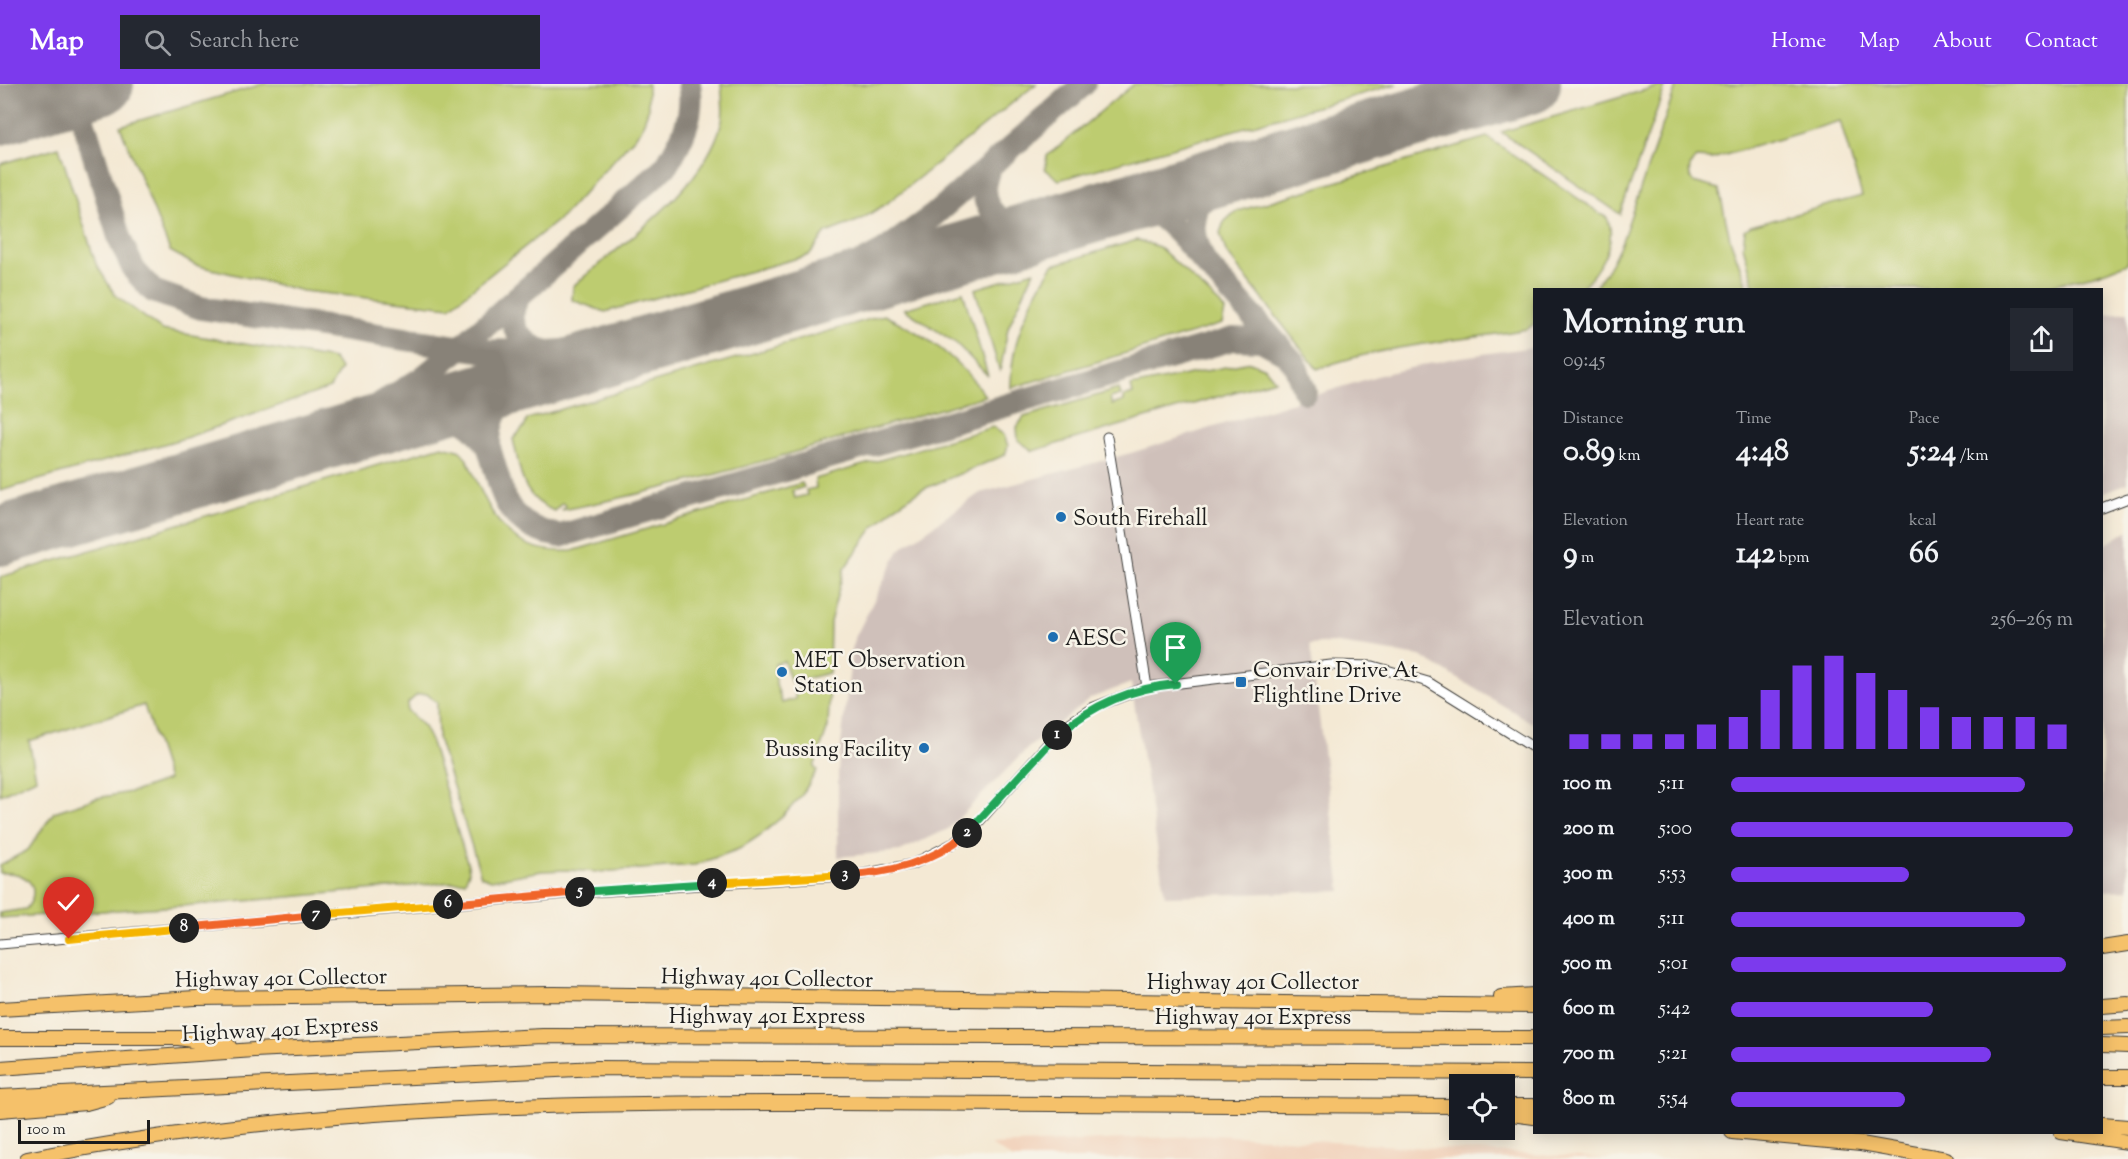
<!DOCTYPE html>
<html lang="en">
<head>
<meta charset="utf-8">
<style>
	body { margin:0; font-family:"Sorts Mill Goudy",serif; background:#242831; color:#f1f3f6; height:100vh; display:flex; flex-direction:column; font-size:22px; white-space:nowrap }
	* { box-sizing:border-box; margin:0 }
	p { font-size:20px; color:#9ea1a6 }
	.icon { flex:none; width:33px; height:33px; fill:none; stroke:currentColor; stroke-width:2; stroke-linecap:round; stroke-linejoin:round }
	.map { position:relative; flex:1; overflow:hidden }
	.panel { position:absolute; left:1533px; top:204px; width:570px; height:846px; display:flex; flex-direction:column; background:#171b24; border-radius:0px; box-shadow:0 3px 15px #0003 }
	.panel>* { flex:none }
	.fabs { position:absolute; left:1449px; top:990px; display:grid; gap:12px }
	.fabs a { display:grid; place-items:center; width:66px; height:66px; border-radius:0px; background:#171b24; box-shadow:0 3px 15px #0003; font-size:30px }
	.scale { position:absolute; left:18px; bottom:15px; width:132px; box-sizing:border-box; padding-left:6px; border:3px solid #1c1c1c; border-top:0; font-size:16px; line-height:21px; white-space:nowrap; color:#1c1c1c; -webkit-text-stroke:4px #f7f3e8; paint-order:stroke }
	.pin { position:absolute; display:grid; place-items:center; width:51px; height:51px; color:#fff; margin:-62px -26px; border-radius:50% 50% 50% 0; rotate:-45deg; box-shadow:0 0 6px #0007 }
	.pin .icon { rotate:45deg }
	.km { position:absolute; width:30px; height:30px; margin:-15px; border-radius:50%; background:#222; color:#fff; font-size:16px; line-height:30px; text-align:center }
	.round { display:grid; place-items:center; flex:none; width:63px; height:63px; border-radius:0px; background:#242831 }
	.headline { display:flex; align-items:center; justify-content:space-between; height:102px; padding:0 30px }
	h1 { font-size:33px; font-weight:700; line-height:45px }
	.metrics { display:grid; grid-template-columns:repeat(3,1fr); gap:9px; height:102px; padding:6px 30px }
	.metrics div { display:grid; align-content:center }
	.metrics b { font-size:30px; font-weight:700 }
	.metrics small { font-size:16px; font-weight:400 }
	.metrics p { font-size:16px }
	.chart { height:168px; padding:12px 30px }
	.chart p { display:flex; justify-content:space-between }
	.chart svg { width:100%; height:108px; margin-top:6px; stroke:#7c3aed; stroke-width:6 }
	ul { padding:0 30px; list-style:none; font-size:20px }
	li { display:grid; grid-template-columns:96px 72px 1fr; align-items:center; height:45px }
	li i { height:15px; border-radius:8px; background:#7c3aed }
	header { display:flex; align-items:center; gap:36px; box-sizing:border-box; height:84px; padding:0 30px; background:#7c3aed; color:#fff }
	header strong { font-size:28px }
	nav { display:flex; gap:33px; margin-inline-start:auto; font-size:21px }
	.search { width:420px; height:54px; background:#242831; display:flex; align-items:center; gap:15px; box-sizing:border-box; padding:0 21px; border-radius:0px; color:#9ea1a6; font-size:22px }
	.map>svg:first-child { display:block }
	.built { fill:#f2d4be }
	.industrial { fill:#cfc0ba }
	.green { fill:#bdcc6f; stroke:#6c7446; stroke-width:1.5 }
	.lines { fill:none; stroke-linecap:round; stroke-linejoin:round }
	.taxiway { stroke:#888278; stroke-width:24 }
	.runway { stroke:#888278; stroke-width:60 }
	.minor-casing { stroke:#3c3b38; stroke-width:11 }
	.highway-casing { stroke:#3c3b38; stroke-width:16 }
	.minor { stroke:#fff; stroke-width:9 }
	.highway { stroke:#f5c16b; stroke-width:14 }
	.split-1-casing { stroke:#fff; stroke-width:12 }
	.split-2-casing { stroke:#fff; stroke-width:12 }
	.split-3-casing { stroke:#fff; stroke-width:12 }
	.split-4-casing { stroke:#fff; stroke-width:12 }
	.split-5-casing { stroke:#fff; stroke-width:12 }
	.split-6-casing { stroke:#fff; stroke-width:12 }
	.split-7-casing { stroke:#fff; stroke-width:12 }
	.split-8-casing { stroke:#fff; stroke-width:12 }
	.split-9-casing { stroke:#fff; stroke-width:12 }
	.split-1 { stroke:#22a559; stroke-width:8 }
	.split-2 { stroke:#22a559; stroke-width:8 }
	.split-3 { stroke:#f0652b; stroke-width:8 }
	.split-4 { stroke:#f5b400; stroke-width:8 }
	.split-5 { stroke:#22a559; stroke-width:8 }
	.split-6 { stroke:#f0652b; stroke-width:8 }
	.split-7 { stroke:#f5b400; stroke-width:8 }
	.split-8 { stroke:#f0652b; stroke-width:8 }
	.split-9 { stroke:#f5b400; stroke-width:8 }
	.poi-dot { fill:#1f6fb2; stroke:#f7f3e8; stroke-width:2 }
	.labels { text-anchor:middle; stroke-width:5; stroke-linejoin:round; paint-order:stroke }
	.poi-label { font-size:22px; fill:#1c1c1c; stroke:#f7f3e8; text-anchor:start }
	.street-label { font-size:22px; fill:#1c1c1c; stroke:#f7f3e8 }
</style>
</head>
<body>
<header>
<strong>Map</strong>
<div class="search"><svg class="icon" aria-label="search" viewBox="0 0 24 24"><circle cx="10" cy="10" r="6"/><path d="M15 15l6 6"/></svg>Search here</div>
<nav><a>Home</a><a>Map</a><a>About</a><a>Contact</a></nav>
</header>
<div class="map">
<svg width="2128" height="1075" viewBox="0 0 2128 1075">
	<rect width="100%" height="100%" fill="#f7f3e8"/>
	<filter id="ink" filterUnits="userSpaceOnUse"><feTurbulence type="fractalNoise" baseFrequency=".0167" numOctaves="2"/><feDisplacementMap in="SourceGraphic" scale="12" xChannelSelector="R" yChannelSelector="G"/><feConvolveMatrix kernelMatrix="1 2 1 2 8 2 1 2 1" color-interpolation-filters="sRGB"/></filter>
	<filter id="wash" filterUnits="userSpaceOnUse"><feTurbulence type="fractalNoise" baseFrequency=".008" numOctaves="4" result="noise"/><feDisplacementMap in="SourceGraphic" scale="24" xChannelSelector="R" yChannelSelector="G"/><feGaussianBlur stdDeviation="1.35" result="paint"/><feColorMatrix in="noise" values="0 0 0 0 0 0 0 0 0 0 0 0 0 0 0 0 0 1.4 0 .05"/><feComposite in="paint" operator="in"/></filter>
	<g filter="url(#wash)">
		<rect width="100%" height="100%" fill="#f4e9d4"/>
		<path class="built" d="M1215 1051 1611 1075H1013L991 1061Z"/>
		<path class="industrial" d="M2128 228V399L2102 409V231Z
			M1534 263V640L1420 572 1332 559 1310 561 1341 807 1165 812 1131 599 1091 614 1028 664 948 745 900 767 838 773V686L853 558 899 466 980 409 1131 369 1380 291 1454 274Z
			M2128 446V806L2102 807V463Z"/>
		<path class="green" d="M263 0H648V26L641 46 562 133 450 223 303 207 195 181 170 167 120 42Z
			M721 0H1036L886 120 860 136 826 149 809 171 605 228 572 216 573 202C624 158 706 104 722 37 724 26 722 11 721 0Z
			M1134 0H1397L1059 96 1045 85 1047 72Z
			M1666 0 1620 130 1501 48Z
			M1677 0H2128V179L2094 191 2036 205H1755L1743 162 1745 146 1751 142 1862 112 1840 37 1712 75 1696 74C1689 80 1687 90 1693 98L1719 105 1730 155 1748 205H1594L1611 180 1622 157Z
			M1487 53 1607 134C1619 158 1597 189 1580 205L1534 206V240L1527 245C1457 258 1384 260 1317 285L1226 168 1220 149 1224 138 1235 128Z
			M59 63 96 180 115 211 162 246 333 275 341 285 330 304 185 354 0 407V80Z
			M1137 156 1159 163 1220 220 1225 227 1222 240 1011 304C1010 258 1029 218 1053 181Z
			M1034 187 1008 244 1000 288 975 205Z
			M963 208 988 292 956 259 904 225Z
			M884 231C926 251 959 274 985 312 845 352 706 399 562 426L566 422 562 419 554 427C520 413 521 388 513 355L525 342 527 335Z
			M1250 278 1265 284 1275 296 1033 367 1018 356 1017 343 1024 333 1119 305 1121 311 1110 314 1112 321 1124 317V313L1133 310 1131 302Z
			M993 343 1004 351 1008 362 1005 371 921 406 895 423 873 444 844 485 830 538 829 589 791 598 784 577 775 580 776 600 782 619 795 615 796 606 830 598 828 643 814 683 817 686 802 711 783 732 762 750 739 765 695 781 599 788 567 786 542 787 491 796 481 792 438 654 437 619 427 610 417 611 408 619 407 626 424 643 430 655 468 781 469 788 465 797 223 819 0 834V829L26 825C44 803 25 786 0 789V781L28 766 54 728 97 714 136 707 168 696 144 621 29 657 36 694 0 711V493L442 362C448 364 455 364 460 367 468 373 472 387 476 396 497 443 515 470 572 467L802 399 804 403 792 407 795 414 807 411 806 406 816 404 815 395Z"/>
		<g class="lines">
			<path class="taxiway" d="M72 0 120 156 134 186 153 207 201 224 484 267 548 268 642 261
				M1504 8 1518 0
				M990 82C973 123 996 139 1034 146
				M1034 147C1070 137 1125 110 1159 132 1177 144 1191 164 1205 179 1163 94 1255 83 1313 65
				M1205 179 1295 280 1305 308
				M520 211C501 237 521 262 548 268
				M792 217 884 167 934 131 1084 0
				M469 296 502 408C512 436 532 447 560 452L1233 255 1261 256 1285 269
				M341 352C394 337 454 303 489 364 487 293 554 290 607 274
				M246 380 370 326 421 295 460 264 666 82C682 56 695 31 689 0
				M0 444 61 434"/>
			<path class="runway" d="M0 31 104 0
				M0 452 1531 0"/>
		</g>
	</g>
	<g filter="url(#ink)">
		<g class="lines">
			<defs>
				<path id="minor" d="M1107 353 1147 603
					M2102 424 2128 414
					M0 860 576 809 858 791 913 780 952 760 976 741 1053 654 1071 638 1092 624 1147 603 1331 581 1373 582 1428 598 1534 664"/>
				<path id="highway" d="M2102 864 2128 860
					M1501 913 1534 911
					M2102 922 2128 920
					M0 925 196 914 554 910 1534 922
					M2102 944 2128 943
					M0 954H179L229 962
					M2102 961 2128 962
					M0 984 254 966 543 952 1534 954
					M2102 993H2128
					M0 1013 597 984 1534 989
					M1510 1022H1534
					M0 1026 86 1019 108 1013
					M1504 1029 1534 1033
					M2102 1041 2128 1043
					M1732 1048 1861 1060 1946 1075
					M2061 1048 2128 1058
					M27 1075C291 1022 563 1018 832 1019 1041 1019 1250 1021 1460 1022"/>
			</defs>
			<use href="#minor" class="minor-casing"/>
			<use href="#highway" class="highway-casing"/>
			<use href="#minor" class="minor"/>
			<use href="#highway" class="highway"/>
		</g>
	</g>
	<g class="lines" filter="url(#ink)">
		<defs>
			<path id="split-1" d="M1057 651C1092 621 1130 604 1176 600"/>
			<path id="split-2" d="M967 749 1057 651"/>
			<path id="split-3" d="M845 791C888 790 934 778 967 749"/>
			<path id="split-4" d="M712 799 845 791"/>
			<path id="split-5" d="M580 808 712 799"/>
			<path id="split-6" d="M448 820 580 808"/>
			<path id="split-7" d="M316 831 448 820"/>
			<path id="split-8" d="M184 844 316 831"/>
			<path id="split-9" d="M69 855 184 844"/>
		</defs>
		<use href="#split-1" class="split-1-casing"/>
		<use href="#split-2" class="split-2-casing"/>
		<use href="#split-3" class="split-3-casing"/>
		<use href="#split-4" class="split-4-casing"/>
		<use href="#split-5" class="split-5-casing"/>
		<use href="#split-6" class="split-6-casing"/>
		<use href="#split-7" class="split-7-casing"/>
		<use href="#split-8" class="split-8-casing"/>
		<use href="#split-9" class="split-9-casing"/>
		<use href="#split-1" class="split-1"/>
		<use href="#split-2" class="split-2"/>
		<use href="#split-3" class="split-3"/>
		<use href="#split-4" class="split-4"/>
		<use href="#split-5" class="split-5"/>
		<use href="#split-6" class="split-6"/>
		<use href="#split-7" class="split-7"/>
		<use href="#split-8" class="split-8"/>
		<use href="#split-9" class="split-9"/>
	</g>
	<g class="poi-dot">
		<circle cx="1061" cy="433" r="6"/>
		<circle cx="1053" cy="553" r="6"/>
		<circle cx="782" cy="588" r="6"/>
		<rect x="1235" y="592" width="12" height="12" rx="3"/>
		<circle cx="924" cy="664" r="6"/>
	</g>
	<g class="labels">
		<g class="poi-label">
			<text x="1073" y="441">South Firehall</text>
			<text x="1065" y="561">AESC</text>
			<text x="794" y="583">MET Observation<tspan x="794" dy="25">Station</tspan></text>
			<text x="1253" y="593">Convair Drive At<tspan x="1253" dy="25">Flightline Drive</tspan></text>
			<text x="912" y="672" text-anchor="end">Bussing Facility</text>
		</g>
		<g class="street-label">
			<text transform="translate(281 893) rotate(-1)" y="8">Highway 401 Collector</text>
			<text transform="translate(767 893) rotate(1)" y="8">Highway 401 Collector</text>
			<text x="1253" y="905">Highway 401 Collector</text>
			<text x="767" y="939">Highway 401 Express</text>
			<text x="1253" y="940">Highway 401 Express</text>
			<text transform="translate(280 944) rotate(-3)" y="8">Highway 401 Express</text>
		</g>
	</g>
</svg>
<div class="fabs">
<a><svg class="icon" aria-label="locate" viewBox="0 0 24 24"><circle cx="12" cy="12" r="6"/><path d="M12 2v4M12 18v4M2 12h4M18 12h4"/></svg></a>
</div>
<div class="scale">100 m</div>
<div class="pin" style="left:1176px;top:600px;background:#1e9e55"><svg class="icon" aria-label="arrive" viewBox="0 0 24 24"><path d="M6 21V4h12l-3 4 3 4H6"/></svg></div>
<div class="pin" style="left:69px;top:855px;background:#d93025"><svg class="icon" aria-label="check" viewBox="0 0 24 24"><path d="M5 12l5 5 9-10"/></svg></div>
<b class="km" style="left:1057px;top:651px">1</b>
<b class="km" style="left:967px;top:749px">2</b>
<b class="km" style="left:845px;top:791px">3</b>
<b class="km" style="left:712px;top:799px">4</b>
<b class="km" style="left:580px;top:808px">5</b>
<b class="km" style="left:448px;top:820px">6</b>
<b class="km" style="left:316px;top:831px">7</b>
<b class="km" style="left:184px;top:844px">8</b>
<section class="panel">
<div class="headline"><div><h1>Morning run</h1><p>09:45</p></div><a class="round"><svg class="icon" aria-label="share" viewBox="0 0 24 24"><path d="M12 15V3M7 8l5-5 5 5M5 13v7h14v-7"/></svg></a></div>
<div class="metrics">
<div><p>Distance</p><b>0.89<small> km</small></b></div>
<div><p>Time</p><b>4:48</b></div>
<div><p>Pace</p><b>5:24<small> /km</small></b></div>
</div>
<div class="metrics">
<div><p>Elevation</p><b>9<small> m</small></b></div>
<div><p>Heart rate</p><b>142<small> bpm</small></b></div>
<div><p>kcal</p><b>66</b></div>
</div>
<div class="chart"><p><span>Elevation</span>256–265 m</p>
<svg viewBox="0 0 160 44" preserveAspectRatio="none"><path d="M5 44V38M15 44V38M25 44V38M35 44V38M45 44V34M55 44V31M65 44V20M75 44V10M85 44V6M95 44V13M105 44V20M115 44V27M125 44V31M135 44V31M145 44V31M155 44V34"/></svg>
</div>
<ul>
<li><b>100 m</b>5:11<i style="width:86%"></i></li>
<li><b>200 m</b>5:00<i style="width:100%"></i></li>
<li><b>300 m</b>5:53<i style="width:52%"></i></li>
<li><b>400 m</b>5:11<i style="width:86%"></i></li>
<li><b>500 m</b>5:01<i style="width:98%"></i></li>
<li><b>600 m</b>5:42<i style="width:59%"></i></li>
<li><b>700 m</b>5:21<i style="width:76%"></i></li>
<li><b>800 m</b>5:54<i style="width:51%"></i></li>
</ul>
</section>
</div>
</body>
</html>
